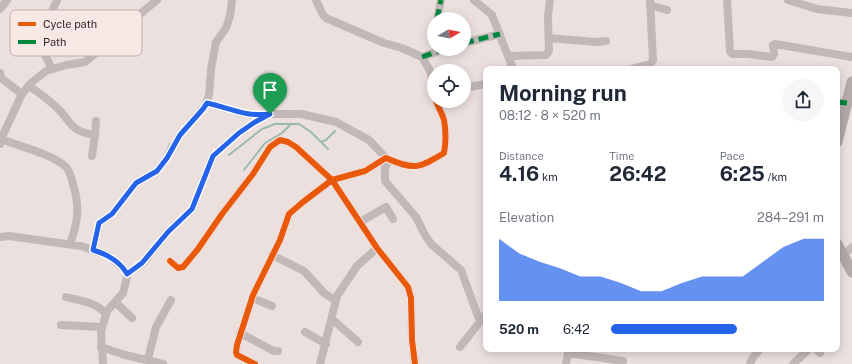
<!DOCTYPE html>
<html lang="en">
<head>
<meta charset="utf-8">
<style>
	body { margin:0; font-family:"Public Sans",sans-serif; background:#f6f6f7; color:#1f2937; height:100vh; display:flex; flex-direction:column; font-size:15px; white-space:nowrap }
	* { box-sizing:border-box; margin:0 }
	p { font-size:13px; color:#747a83 }
	.icon { flex:none; width:22px; height:22px; fill:none; stroke:currentColor; stroke-width:2; stroke-linecap:round; stroke-linejoin:round }
	.map { position:relative; flex:1; overflow:hidden }
	.drawer { position:absolute; left:483px; top:66px; width:357px; height:286px; display:flex; flex-direction:column; background:#fff; border-radius:8px; box-shadow:0 2px 10px #0003 }
	.drawer>* { flex:none }
	.needle { width:26px; rotate:80deg }
	.fabs { position:absolute; left:427px; top:12px; display:grid; gap:8px }
	.fabs a { display:grid; place-items:center; width:44px; height:44px; border-radius:50%; background:#fff; box-shadow:0 2px 10px #0003; font-size:20px }
	.pin { position:absolute; display:grid; place-items:center; width:34px; height:34px; color:#fff; margin:-41px -17px; border-radius:50% 50% 50% 0; rotate:-45deg; box-shadow:0 0 4px #0007 }
	.pin .icon { rotate:45deg }
	.round { display:grid; place-items:center; flex:none; width:42px; height:42px; border-radius:21px; background:#f6f6f7 }
	.overview { display:flex; align-items:center; justify-content:space-between; height:68px; padding:0 16px }
	h1 { font-size:22px; font-weight:700; line-height:30px }
	.stats { display:grid; grid-template-columns:repeat(3,1fr); gap:6px; height:68px; padding:4px 16px }
	.stats div { display:grid; align-content:center }
	.stats b { font-size:20px; font-weight:700 }
	.stats small { font-size:11px; font-weight:400 }
	.stats p { font-size:11px }
	.chart { height:112px; padding:8px 16px }
	.chart p { display:flex; justify-content:space-between }
	.chart svg { width:100%; height:72px; margin-top:4px; fill:#2563eb; opacity:.7 }
	ul { padding:0 16px; list-style:none; font-size:13px }
	li { display:grid; grid-template-columns:64px 48px 1fr; align-items:center; height:30px }
	li i { height:10px; border-radius:5px; background:#2563eb }
	.map>svg:first-child { display:block }
	.lines { fill:none; stroke-linecap:round; stroke-linejoin:round }
	.stream { stroke:#9cbbae; stroke-width:2 }
	.street { stroke:#c3b8b8; stroke-width:8 }
	.secondary { stroke:#b4a9a8; stroke-width:11 }
	.quiet { stroke:#00873e; stroke-width:5; stroke-dasharray:10 5; stroke-linecap:butt }
	.cycleway-casing { stroke:#f8e8e5; stroke-width:8 }
	.cycleway { stroke:#e8590c; stroke-width:6 }
	.route-casing { stroke:#fff; stroke-width:8 }
	.route { stroke:#2563eb; stroke-width:5 }
	.key { fill:#f8e8e5; stroke:#bdaeac; stroke-width:1 }
	.key-label { font-size:11px; fill:#332728 }
</style>
</head>
<body>
<div class="map">
<svg width="852" height="364" viewBox="0 0 852 364">
	<rect width="100%" height="100%" fill="#ebe0de"/>
	<g class="lines">
		<path class="stream" d="M321 142 326 140 335 131
			M166 153 170 144
			M229 155 262 129 275 124H299L311 132 328 149
			M244 170 265 143 282 133 291 124"/>
		<path class="street" d="M316 0 323 15 326 18 384 43 402 48 422 57 430 71 434 85
			M474 0 492 15 513 69
			M727 0 730 51 732 54H748L772 57 774 54 773 45 775 44 852 57
			M788 0 817 9 852 13
			M650 5 667 10
			M0 9 7 0
			M437 19 441 0
			M549 38 597 42 606 41
			M464 43 500 34
			M508 56 546 55 549 51 548 16 550 0
			M422 57 444 49
			M52 69 40 45V40L57 0
			M631 69 650 64 653 60 650 0
			M0 73 1 78 22 94 1 139 0 144
			M28 86C38 91 55 105 62 113 68 120 72 128 80 131 84 133 90 134 95 135L96 121
			M464 88 486 84
			M22 94 31 83 46 71 66 65 85 62 102 48 121 30 157 0
			M837 102 847 103
			M207 103C226 107 244 117 264 115
			M1 139C18 146 53 154 66 167 70 171 71 178 73 184 80 207 78 222 70 244
			M92 156 95 135
			M390 160 385 167V181L416 217 425 235 431 244 461 270 480 322
			M360 222 386 207 393 219
			M0 237 9 236 81 246 109 256 126 271 127 277 123 293 107 311 101 332 103 364
			M93 250 99 223 112 214 136 183 157 171 167 158 180 135 205 106 209 95 211 69 216 42 226 28 230 16 232 0
			M272 255 304 271 324 293 336 301
			M843 256 852 247
			M170 261 178 268 183 267 198 249 222 214 253 174 270 147 280 140 288 142 296 147 332 180 377 248 408 287 411 298 412 340 415 364
			M127 274 143 263 168 232 192 209 213 156 239 133 255 122 269 114H301L336 122 369 140 386 158
			M66 297C81 301 96 302 106 314
			M252 298 272 306
			M115 302 132 318
			M332 319 358 342
			M61 325 102 327
			M305 332 326 344
			M240 333 274 351H278
			M101 347 125 355 163 364
			M460 347 486 314
			M816 349 820 353
			M568 353 623 361
			M148 359 156 327 171 300
			M255 364 237 355 236 352 237 345 253 295 280 240 289 214 303 202 332 180 365 171 384 159 386 158C414 170 418 169 444 153 446 142 446 131 444 120 442 113 438 107 436 101
			M320 364 337 296 357 266 377 248
			M566 364 569 349
			M750 364 752 359 760 349
			M793 364 809 349"/>
		<path class="secondary" d="M837 142 852 82
			M837 244 852 272"/>
		<path class="quiet" d="M437 19 441 0
			M464 43 500 34
			M422 57 444 49
			M837 102 847 103"/>
		<defs>
			<path id="cycleway" d="M170 261 178 268 183 267 198 249 222 214 253 174 270 147 280 140 288 142 296 147 332 180 377 248 408 287 411 298 412 340 415 364
				M255 364 237 355 236 352 237 345 253 295 280 240 289 214 303 202 332 180 365 171 384 159 386 158C414 170 418 169 444 153 446 142 446 131 444 120 442 113 438 107 436 101"/>
		</defs>
		<use href="#cycleway" class="cycleway-casing"/>
		<use href="#cycleway" class="cycleway"/>
	</g>
	<g class="lines">
		<defs>
			<path id="route" d="M207 103C230 108 244 117 270 114L255 122 239 133 213 156 192 209 168 232 142 263 127 274C120 261 106 254 93 250L99 223 112 214 136 183 157 171 167 158 180 135 203 109Z"/>
		</defs>
		<use href="#route" class="route-casing"/>
		<use href="#route" class="route"/>
	</g>
	<rect x="10" y="10" width="132" height="46" rx="6" class="key"/>
	<rect x="18" y="22" width="18" height="4" fill="#e8590c"/>
	<rect x="18" y="40" width="18" height="4" fill="#00873e"/>
	<g class="key-label">
		<text x="43" y="28">Cycle path</text>
		<text x="43" y="46">Path</text>
	</g>
</svg>
<div class="fabs">
<a><svg class="needle" viewBox="-14 -14 28 28"><path d="M0-13l5 13h-10z" fill="#e53935"/><path d="M0 13l5-13h-10z" fill="#747a83"/></svg></a>
<a><svg class="icon" aria-label="locate" viewBox="0 0 24 24"><circle cx="12" cy="12" r="6"/><path d="M12 2v4M12 18v4M2 12h4M18 12h4"/></svg></a>
</div>
<div class="pin" style="left:270px;top:114px;background:#1e9e55"><svg class="icon" aria-label="arrive" viewBox="0 0 24 24"><path d="M6 21V4h12l-3 4 3 4H6"/></svg></div>
<section class="drawer">
<div class="overview"><div><h1>Morning run</h1><p>08:12 · 8 × 520 m</p></div><a class="round"><svg class="icon" aria-label="share" viewBox="0 0 24 24"><path d="M12 15V3M7 8l5-5 5 5M5 13v7h14v-7"/></svg></a></div>
<div class="stats">
<div><p>Distance</p><b>4.16<small> km</small></b></div>
<div><p>Time</p><b>26:42</b></div>
<div><p>Pace</p><b>6:25<small> /km</small></b></div>
</div>
<div class="chart"><p><span>Elevation</span>284–291 m</p>
<svg viewBox="0 0 160 44" preserveAspectRatio="none"><path d="M0 44V6L10 15L20 20L30 24L40 29L50 29L60 33L70 38L80 38L90 33L100 29L110 29L120 29L130 20L140 11L150 6L160 6V44z"/></svg>
</div>
<ul>
<li><b>520 m</b>6:42<i style="width:59%"></i></li>
</ul>
</section>
</div>
</body>
</html>
